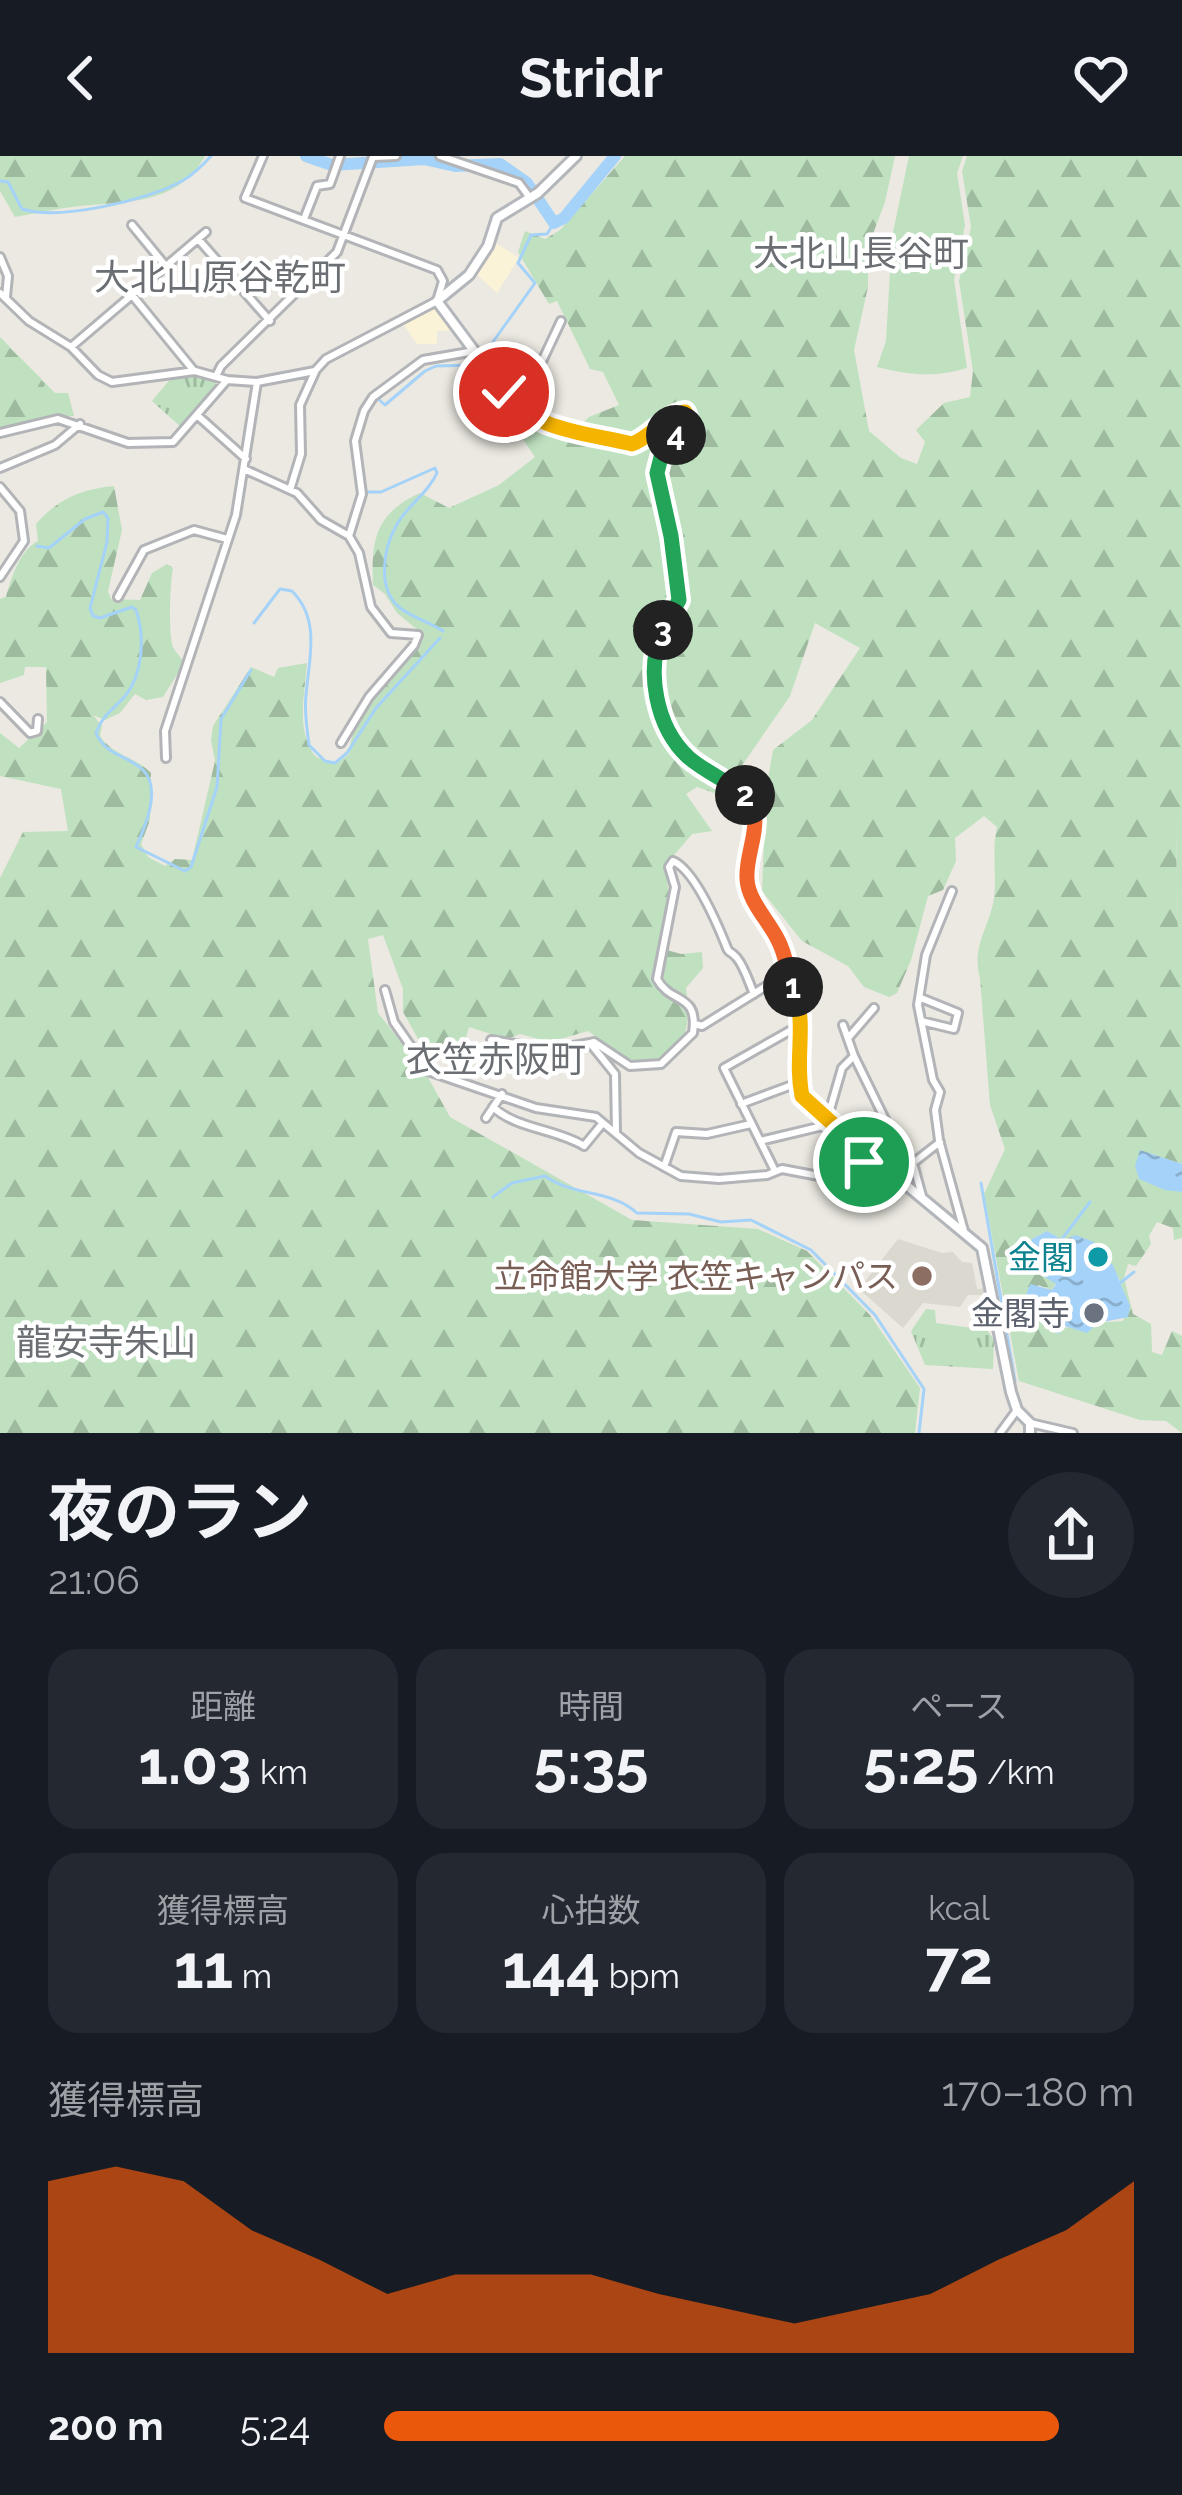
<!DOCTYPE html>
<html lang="ja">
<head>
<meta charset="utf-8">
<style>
	body { margin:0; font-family:Raleway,"Noto Sans JP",sans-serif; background:#242831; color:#f1f3f6; height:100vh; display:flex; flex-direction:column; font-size:45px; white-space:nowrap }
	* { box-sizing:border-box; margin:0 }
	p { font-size:39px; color:#9ea1a6 }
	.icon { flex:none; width:66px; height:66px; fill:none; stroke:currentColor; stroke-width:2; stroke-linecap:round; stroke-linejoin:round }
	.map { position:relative; height:1277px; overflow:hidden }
	.panel { display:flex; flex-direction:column; background:#171b24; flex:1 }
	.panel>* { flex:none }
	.pin { position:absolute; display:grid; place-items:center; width:102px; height:102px; color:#fff; margin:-51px; border:6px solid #fff; border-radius:50%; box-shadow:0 3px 12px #0007 }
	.km { position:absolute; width:60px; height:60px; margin:-30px; border-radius:50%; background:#222; color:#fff; font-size:33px; line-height:60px; text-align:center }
	.round { display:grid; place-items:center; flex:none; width:126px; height:126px; border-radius:63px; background:#242831 }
	.headline { display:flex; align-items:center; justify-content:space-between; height:204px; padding:0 48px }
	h1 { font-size:66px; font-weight:700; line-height:90px }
	.metrics { display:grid; grid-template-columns:repeat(3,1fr); gap:18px; height:204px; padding:12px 48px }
	.metrics div { display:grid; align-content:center; border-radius:30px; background:#242831; text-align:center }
	.metrics b { font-size:60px; font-weight:700 }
	.metrics small { font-size:33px; font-weight:400 }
	.metrics p { font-size:33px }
	.chart { height:336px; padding:24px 48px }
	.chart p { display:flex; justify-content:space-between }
	.chart svg { width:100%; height:216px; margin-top:12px; fill:#ea580c; opacity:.7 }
	ul { padding:0 48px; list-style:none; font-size:39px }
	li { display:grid; grid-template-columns:192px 144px 1fr; align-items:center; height:90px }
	li i { height:30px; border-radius:15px; background:#ea580c }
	header { display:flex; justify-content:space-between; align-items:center; height:156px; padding:0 48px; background:#171b24; font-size:54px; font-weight:700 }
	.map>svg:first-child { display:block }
	.commercial { fill:#faf3d7 }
	.education { fill:#dbd8d0 }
	.green { fill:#bfe1c0 }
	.forest { fill:url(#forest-firs); fill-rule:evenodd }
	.cemetery { fill:url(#cemetery-stones) }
	.park { fill:url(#park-tufts) }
	.water { fill:url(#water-ripples) }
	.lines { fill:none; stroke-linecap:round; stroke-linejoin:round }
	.stream { stroke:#a5d2f8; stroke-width:3 }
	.river { stroke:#a5d2f8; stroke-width:12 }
	.street-casing { stroke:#b2b4b8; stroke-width:12 }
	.secondary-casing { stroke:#b3b6bb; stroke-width:14 }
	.street { stroke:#fff; stroke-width:6 }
	.secondary { stroke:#fff; stroke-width:8 }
	.split-1-casing { stroke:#fff; stroke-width:24 }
	.split-2-casing { stroke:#fff; stroke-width:24 }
	.split-3-casing { stroke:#fff; stroke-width:24 }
	.split-4-casing { stroke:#fff; stroke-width:24 }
	.split-5-casing { stroke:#fff; stroke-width:24 }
	.split-1 { stroke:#f5b400; stroke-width:15 }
	.split-2 { stroke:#f0652b; stroke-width:15 }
	.split-3 { stroke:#22a559; stroke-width:15 }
	.split-4 { stroke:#22a559; stroke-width:15 }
	.split-5 { stroke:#f5b400; stroke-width:15 }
	.culture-dot { fill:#0f9aa8; stroke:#fff; stroke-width:4.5 }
	.education-dot { fill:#8d6e63; stroke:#fff; stroke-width:4.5 }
	.worship-dot { fill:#6b7280; stroke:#fff; stroke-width:4.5 }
	.labels { text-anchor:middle; stroke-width:9; stroke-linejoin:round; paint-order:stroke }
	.culture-label { font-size:33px; fill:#0d838f; stroke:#fff; text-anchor:end }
	.education-label { font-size:33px; fill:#785e54; stroke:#fff; text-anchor:end }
	.worship-label { font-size:33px; fill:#5b616d; stroke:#fff; text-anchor:end }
	.neighbourhood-label { font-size:36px; fill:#6b6f73; stroke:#fff }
</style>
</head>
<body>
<header><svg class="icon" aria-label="back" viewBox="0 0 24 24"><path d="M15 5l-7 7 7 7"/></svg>Stridr<svg class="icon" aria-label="heart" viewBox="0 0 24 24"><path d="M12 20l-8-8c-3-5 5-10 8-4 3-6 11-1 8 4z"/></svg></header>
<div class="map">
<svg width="1182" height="1277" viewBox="0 0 1182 1277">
	<defs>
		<pattern id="forest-firs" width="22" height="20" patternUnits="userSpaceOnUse" patternTransform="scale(3)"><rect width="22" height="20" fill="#bfe1c0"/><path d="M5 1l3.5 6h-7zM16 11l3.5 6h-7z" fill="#9eba9f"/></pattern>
		<pattern id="cemetery-stones" width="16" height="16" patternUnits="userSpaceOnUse" patternTransform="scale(3)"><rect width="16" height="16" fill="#bfe1c0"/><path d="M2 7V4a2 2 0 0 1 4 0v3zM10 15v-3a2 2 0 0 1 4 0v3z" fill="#9eba9f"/></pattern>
		<pattern id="park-tufts" width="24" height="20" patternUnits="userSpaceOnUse" patternTransform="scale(3)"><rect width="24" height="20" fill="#bfe1c0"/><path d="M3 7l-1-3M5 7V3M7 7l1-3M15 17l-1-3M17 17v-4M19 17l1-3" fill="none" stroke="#9eba9f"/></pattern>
		<pattern id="water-ripples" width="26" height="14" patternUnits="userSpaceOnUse" patternTransform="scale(3)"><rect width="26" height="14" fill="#a5d2f8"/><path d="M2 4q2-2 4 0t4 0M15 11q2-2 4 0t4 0" fill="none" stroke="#89aecc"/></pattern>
	</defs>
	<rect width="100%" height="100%" fill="#ebe9e1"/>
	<path class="commercial" d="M496 87 519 102 497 137 476 118Z
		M437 151 455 174 437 175V188H417L401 165Z"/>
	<path class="education" d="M898 1083 942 1097 953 1096 962 1106 972 1107 977 1133 987 1132 988 1139H968L960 1151 923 1147 903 1172 859 1133Z"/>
	<path class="green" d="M909 0H963L957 17 965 69 954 124 967 212C935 222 909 219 877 211L886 185 892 81Z
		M0 181 55 237H68L74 260H52L0 274Z"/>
	<path class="forest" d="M0 0H205C178 49 128 45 81 50 59 52 37 57 15 61L0 35Z
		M625 0H895L885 46 868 91V131L854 194 869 275 901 302 917 308 925 286 916 274 944 247 970 241 973 215 959 125 971 71 962 15 967 0H1182V655L1176 672 1178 777 1182 779V1008L1157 1000 1153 1028 1182 1036V1082L1174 1084 1173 1072 1157 1066 1149 1080 1151 1088 1136 1110 1128 1108 1124 1122 1133 1158 1151 1168 1152 1196 1162 1199 1172 1175 1182 1180V1277L1166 1265 1140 1264 1019 1225 984 1038 1005 993 990 949 980 822C972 792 986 777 993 748 998 723 991 697 997 671L984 660 955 682 956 705 943 734 928 740 911 804 897 837 889 841 864 831 848 810 802 785 762 735 766 634 773 594 812 564 860 492 815 467 790 540 732 624 722 627 723 640 697 631 686 638 712 675 692 678 664 711C672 740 668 764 663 793L681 798 702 796 703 812 686 832C690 859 690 909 648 907 626 907 605 887 588 875L550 886 520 878 507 883 469 871 461 899 429 902 403 856V833L383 779 368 783 378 857 425 916 450 961 632 1064 758 1073 807 1095 870 1159 920 1232 915 1277H0V722L23 676 68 675 61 633 0 620V577L19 592 47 566 46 511H25L24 519 0 527V443L6 441C11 422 20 394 38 385L36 368C58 343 81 333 114 330L122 374 108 435 111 443 140 444 152 417 167 408 173 412C170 426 168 480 173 491 176 497 181 501 184 507L163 541 146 544 135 538 120 557 105 564 93 559 102 570 100 580C112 599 136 601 151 617L150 664 141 688 148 701 165 710 175 703 192 704 215 605 211 584 213 570 251 511 274 521 278 512 307 507C305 537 295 576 316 601L336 608 349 598C352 554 397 513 424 479L397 457 385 438 373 429C371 383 376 357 420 337L449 352 499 329 535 301 520 279 521 265 571 279 589 261 619 249 603 216 590 213 557 145 549 148 518 96 525 75 545 83 560 74ZM1047 1075 1063 1084 1101 1090H1092L1084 1101 1119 1122 1129 1150 1123 1165C1106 1166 1069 1168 1055 1176L1054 1165 1033 1152 1038 1129 1052 1134 1056 1127 1025 1101 1032 1083Z
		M0 182 45 228 40 240V262L0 273Z"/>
	<path class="cemetery" d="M1182 655V779L1178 778 1176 672Z"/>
	<path class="park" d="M183 219 211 222 218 230 182 272 152 245 172 221Z
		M926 1153 935 1154 936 1167 987 1174 994 1184 993 1213 925 1209 911 1175Z"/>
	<path class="water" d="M1140 994 1182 1008V1036L1165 1034 1139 1023 1135 1010Z
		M1047 1075 1063 1084 1076 1079 1101 1089 1092 1090 1085 1101 1102 1111 1108 1105 1113 1109 1130 1150 1128 1161 1098 1167 1087 1177 1065 1170 1059 1178 1054 1176 1053 1165 1024 1145 1030 1128 1052 1134 1056 1128 1029 1111 1025 1101 1032 1083Z"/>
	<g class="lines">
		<path class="stream" d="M0 25 8 26 22 53C59 65 148 44 182 25 193 19 202 10 211 0
			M485 197 535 127 518 107 531 79 547 78 554 67
			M376 241 385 249 425 215 436 210 477 209
			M359 283 363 327
			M365 336H381L435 312 437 317C427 339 406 350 396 370 383 393 377 434 400 452 413 462 430 466 443 475
			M37 390 49 392 85 363 103 356 108 362 107 386 90 452 93 460 100 462 132 451 136 454C145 480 143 517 126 539 114 553 102 559 96 577 107 601 126 598 143 614 162 633 145 671 136 691L185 715 191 711 217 631 221 563 251 514
			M254 467 280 433 292 435C321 464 309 503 306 539 304 556 307 572 309 589L325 605 335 607 347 597 376 552 440 482
			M981 1027 1015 1225
			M493 1041 512 1027 545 1020C574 1041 611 1033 637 1057L689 1058 721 1066 751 1064 811 1094 875 1159 924 1233 919 1277
			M1062 1083 1090 1046
			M1120 1127 1134 1116"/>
		<path class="river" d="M306 0 332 9 424 3 455 10 500 8 527 27 554 67 564 62 615 0"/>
		<defs>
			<path id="street" d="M440 0 519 27 530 42
				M374 1 396 0
				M304 63 317 30 330 28 340 0
				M132 69 164 108
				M199 84 270 165
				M0 101 8 120 6 141
				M0 137 29 165 71 191 98 219 112 226 195 215 227 224 257 226 315 215 326 203 437 145 443 125 437 114 245 42 263 0
				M132 139 194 215
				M71 191 206 76
				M216 220 221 210 337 96 373 1
				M197 259 246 303
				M536 261 528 235 561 165
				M0 277 58 263 128 287 173 286 227 224
				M0 312 55 289 80 268
				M244 313 297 337 321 364 349 380 359 397 371 451 391 477 418 479 414 489 369 541 341 587
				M0 331 20 355 24 385 0 421
				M290 334 301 298 300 249 315 216
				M349 380 362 338 355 285 364 255 373 241 423 204 475 195
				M118 441 144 394 194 374 227 383
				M0 546 30 577 37 575 38 563
				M166 602 165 575 236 359 257 226
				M952 735 926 799 918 849 933 924 940 936 935 954 939 984 964 1075
				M385 834 394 866 428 915 536 952 596 961 639 997 681 1020 719 1023 767 1019 782 1013 819 1020 840 1013 859 1019 864 1014 866 998
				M921 865 954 873 958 857 921 842
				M695 868 702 870 787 817
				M843 869 854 900 897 988 877 1006
				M849 881 874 852
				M491 884 552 894 590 887 615 918 616 976
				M590 887 594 886 630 910 661 908 693 877C699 836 671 849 657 823L675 731 669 711 673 705C694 714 716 765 725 787 730 800 728 792 737 802 745 812 749 827 754 838
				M741 948 800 926
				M493 951C516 973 557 973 584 990L602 968
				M486 962 502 938
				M827 964 842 912 854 900
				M760 985 831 968
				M664 1011 676 976 707 978 751 968
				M775 1015 724 912 800 869
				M922 1040 913 1007 940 986
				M1030 1267 1073 1277
				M1000 1277 1017 1254"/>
			<path id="secondary" d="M576 0 538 37 497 62 488 90 469 119 437 145 513 247 528 260 632 288 646 283 677 257 687 258 686 268 661 301 657 318 671 380 679 444 658 488 656 531 663 565 677 589 754 649 756 670 748 709V733L778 784 803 857 798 895 805 945 982 1092 1011 1236 1017 1254 1030 1267V1277"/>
		</defs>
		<use href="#street" class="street-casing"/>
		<use href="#secondary" class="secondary-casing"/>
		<use href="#street" class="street"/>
		<use href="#secondary" class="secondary"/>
	</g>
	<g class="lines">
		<defs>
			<path id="split-1" d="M793 831C808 867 794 902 802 940L866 998 864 1006"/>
			<path id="split-2" d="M745 639C767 664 745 694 747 723 748 745 769 765 778 784 786 799 787 815 793 831"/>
			<path id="split-3" d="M663 474C645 514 656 571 688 601 705 616 728 625 745 639"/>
			<path id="split-4" d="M663 474 679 444 671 380 657 317 661 301 676 279"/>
			<path id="split-5" d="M504 236C533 275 588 277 632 288 652 281 665 259 685 256L688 264 676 279"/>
		</defs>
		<use href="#split-1" class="split-1-casing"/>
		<use href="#split-2" class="split-2-casing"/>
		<use href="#split-3" class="split-3-casing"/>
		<use href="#split-4" class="split-4-casing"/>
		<use href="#split-5" class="split-5-casing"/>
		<use href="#split-1" class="split-1"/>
		<use href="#split-2" class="split-2"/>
		<use href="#split-3" class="split-3"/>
		<use href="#split-4" class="split-4"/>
		<use href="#split-5" class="split-5"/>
	</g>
	<circle class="culture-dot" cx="1098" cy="1101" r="12"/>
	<circle class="education-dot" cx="922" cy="1120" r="12"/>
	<circle class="worship-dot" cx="1094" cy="1157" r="12"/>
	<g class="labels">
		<g class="culture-label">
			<text x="1074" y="1113">金閣</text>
		</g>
		<g class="education-label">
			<text x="898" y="1132">立命館大学 衣笠キャンパス</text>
		</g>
		<g class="worship-label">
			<text x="1070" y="1169">金閣寺</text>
		</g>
		<g class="neighbourhood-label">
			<text x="861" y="110">大北山長谷町</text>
			<text x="220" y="134">大北山原谷乾町</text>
			<text x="496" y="916">衣笠赤阪町</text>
			<text x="106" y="1199">龍安寺朱山</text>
		</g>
	</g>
</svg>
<div class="pin" style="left:864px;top:1006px;background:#1e9e55"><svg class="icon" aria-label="arrive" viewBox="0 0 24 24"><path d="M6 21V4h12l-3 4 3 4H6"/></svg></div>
<div class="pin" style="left:504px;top:236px;background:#d93025"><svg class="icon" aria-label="check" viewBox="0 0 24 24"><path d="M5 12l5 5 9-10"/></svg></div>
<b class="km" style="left:793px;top:831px">1</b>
<b class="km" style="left:745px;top:639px">2</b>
<b class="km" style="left:663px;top:474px">3</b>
<b class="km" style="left:676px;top:279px">4</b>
</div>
<section class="panel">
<div class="headline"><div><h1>夜のラン</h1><p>21:06</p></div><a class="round"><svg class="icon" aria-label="share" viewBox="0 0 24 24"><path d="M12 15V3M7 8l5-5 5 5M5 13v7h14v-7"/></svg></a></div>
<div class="metrics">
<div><p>距離</p><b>1.03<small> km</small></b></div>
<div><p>時間</p><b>5:35</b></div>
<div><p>ペース</p><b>5:25<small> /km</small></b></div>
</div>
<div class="metrics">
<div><p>獲得標高</p><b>11<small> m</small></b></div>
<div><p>心拍数</p><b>144<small> bpm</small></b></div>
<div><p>kcal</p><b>72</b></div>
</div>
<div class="chart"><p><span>獲得標高</span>170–180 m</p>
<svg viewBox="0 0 160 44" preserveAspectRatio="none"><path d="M0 44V9L10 6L20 9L30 19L40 25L50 32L60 28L70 28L80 28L90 32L100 35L110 38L120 35L130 32L140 25L150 19L160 9V44z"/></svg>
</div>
<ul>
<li><b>200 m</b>5:24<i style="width:90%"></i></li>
</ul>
</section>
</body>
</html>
